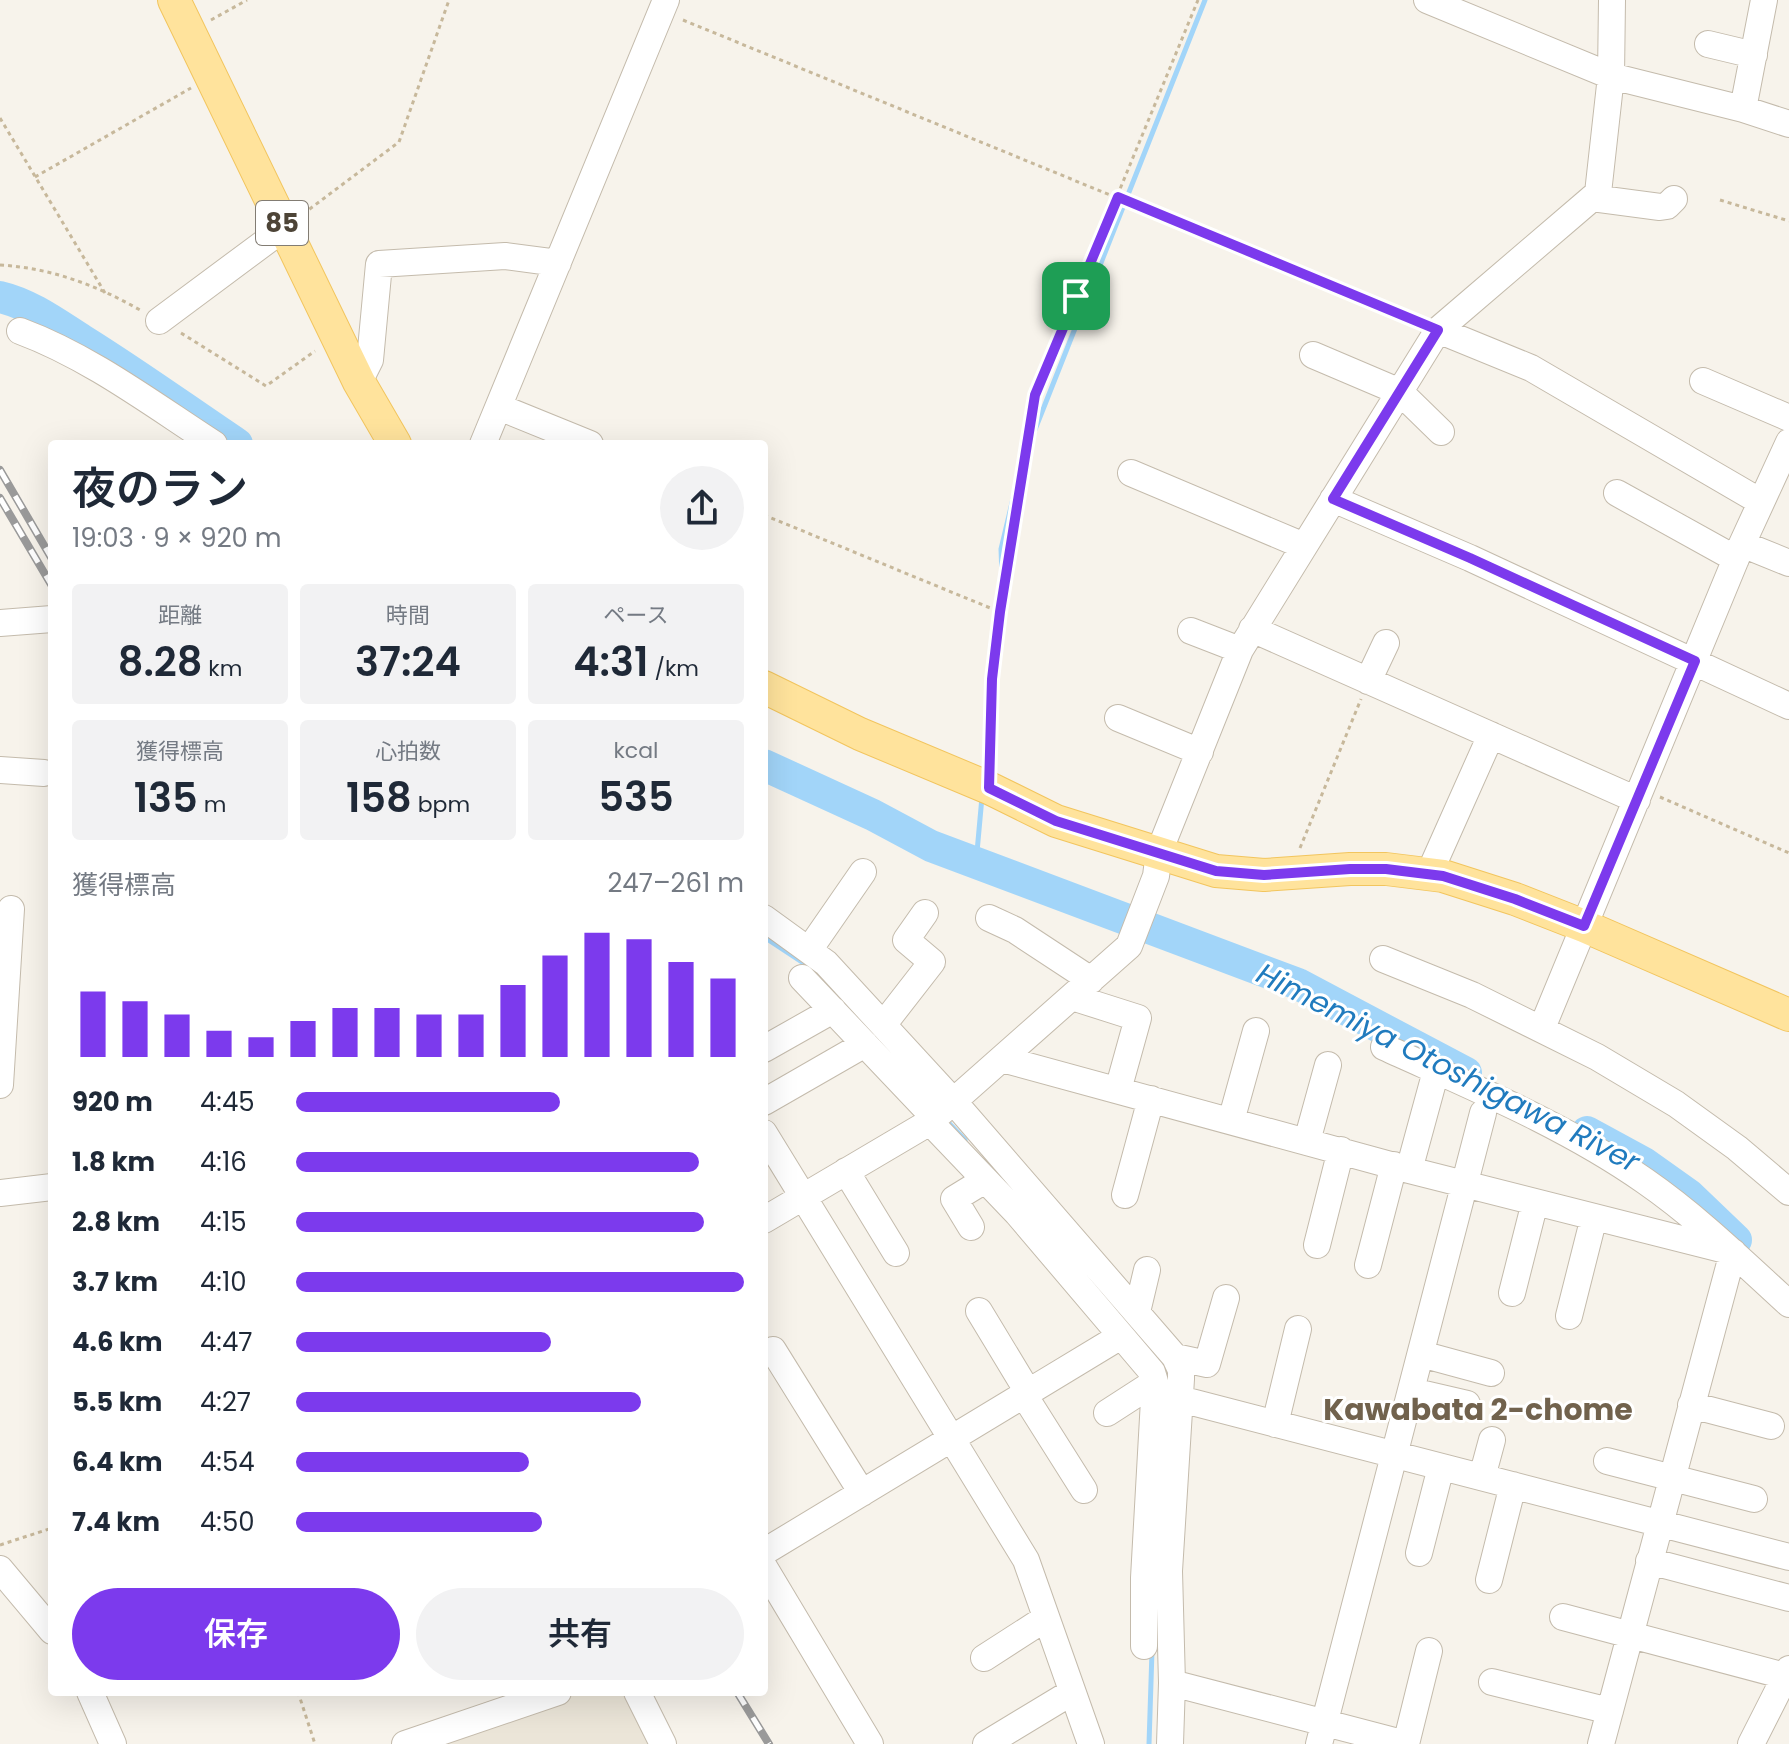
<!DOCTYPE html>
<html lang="ja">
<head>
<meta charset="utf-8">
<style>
	body { margin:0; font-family:Poppins,"Noto Sans JP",sans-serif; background:#f2f2f3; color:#1f2937; height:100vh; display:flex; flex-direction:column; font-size:30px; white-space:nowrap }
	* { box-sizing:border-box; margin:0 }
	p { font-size:26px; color:#747a83 }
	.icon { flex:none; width:44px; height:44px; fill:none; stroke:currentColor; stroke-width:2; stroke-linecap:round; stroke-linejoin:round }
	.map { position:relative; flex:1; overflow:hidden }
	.drawer { position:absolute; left:48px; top:440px; width:720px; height:1256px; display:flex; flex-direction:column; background:#fff; border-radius:8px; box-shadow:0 8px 32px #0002 }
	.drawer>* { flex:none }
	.pin { position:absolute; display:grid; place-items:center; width:68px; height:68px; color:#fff; margin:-34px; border-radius:16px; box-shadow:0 4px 12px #0006 }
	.round { display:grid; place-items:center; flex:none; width:84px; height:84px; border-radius:42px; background:#f2f2f3 }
	.head { display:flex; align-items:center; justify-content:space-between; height:136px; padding:0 24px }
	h1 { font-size:44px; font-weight:600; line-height:60px }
	.stats { display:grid; grid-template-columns:repeat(3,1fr); gap:12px; height:136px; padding:8px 24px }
	.stats div { display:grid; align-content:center; border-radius:8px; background:#f2f2f3; text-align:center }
	.stats b { font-size:40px; font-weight:600 }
	.stats small { font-size:22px; font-weight:400 }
	.stats p { font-size:22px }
	.chart { height:224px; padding:16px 24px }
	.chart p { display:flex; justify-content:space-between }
	.chart svg { width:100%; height:144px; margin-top:8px; stroke:#7c3aed; stroke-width:6 }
	.action { display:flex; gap:16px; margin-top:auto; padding:16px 24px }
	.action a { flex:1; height:92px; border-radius:48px; background:#7c3aed; color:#fff; font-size:32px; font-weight:600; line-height:92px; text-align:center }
	.action a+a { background:#f2f2f3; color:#1f2937 }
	ul { padding:0 24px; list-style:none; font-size:26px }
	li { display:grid; grid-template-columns:128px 96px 1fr; align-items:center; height:60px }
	li i { height:20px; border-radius:10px; background:#7c3aed }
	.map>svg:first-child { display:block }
	.residential { fill:#ebe5d8 }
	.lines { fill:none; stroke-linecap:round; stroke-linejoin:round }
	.stream { stroke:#a2d5f9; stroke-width:5 }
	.river { stroke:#a2d5f9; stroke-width:32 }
	.minor-casing { stroke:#c4bbac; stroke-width:28 }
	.major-casing { stroke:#f2c55e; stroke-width:34 }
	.path { stroke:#c7b89b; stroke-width:3; stroke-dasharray:4 4; stroke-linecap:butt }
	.minor { stroke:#fff; stroke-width:26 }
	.major { stroke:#ffe39c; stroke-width:32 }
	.rail-casing { stroke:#9a9a9a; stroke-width:8 }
	.rail { stroke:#fff; stroke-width:5; stroke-dasharray:15; stroke-linecap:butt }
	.route-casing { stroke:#fff; stroke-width:16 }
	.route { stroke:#7c3aed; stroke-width:10 }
	.labels { text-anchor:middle; stroke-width:6; stroke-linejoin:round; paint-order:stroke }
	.shield { fill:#fff; stroke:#827c73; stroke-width:2 }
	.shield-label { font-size:26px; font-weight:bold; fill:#4d4437 }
	.water-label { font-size:30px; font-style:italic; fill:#207bbe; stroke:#fff }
	.neighbourhood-label { font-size:30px; font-weight:bold; fill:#71624d; stroke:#fff }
</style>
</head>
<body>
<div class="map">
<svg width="1789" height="1744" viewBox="0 0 1789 1744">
	<rect width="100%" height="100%" fill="#f7f3eb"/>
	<path class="residential" d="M558 1692H637L663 1744H405Z"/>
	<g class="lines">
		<path class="stream" d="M984 775 1002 576 1001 549 1021 465 1205 0
			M976 863 982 797
			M764 937 817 972 840 999
			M944 1118 965 1140
			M1149 1744 1152 1651"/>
		<path class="river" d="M0 297C30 304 57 324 82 340 135 373 185 409 237 444
			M764 765 873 815 931 846 1298 984 1466 1073
			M1587 1132 1644 1163 1689 1195 1736 1240"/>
		<defs>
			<path id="minor" d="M1427 0 1611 76 1743 109 1789 124
				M1708 44 1754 55
				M1743 109 1764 0
				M1592 198 1660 207 1667 206 1674 199
				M159 321 284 228
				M1438 330 1531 368 1761 502
				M20 331C90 357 152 404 214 444
				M1313 355 1400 392 1441 432
				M1703 381 1789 418
				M359 382 370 360 379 264 505 256 558 263
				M499 407 590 444
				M483 444 666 0
				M1131 473 1304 546
				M1617 493 1736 559
				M1333 499 1470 558 1789 706
				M1742 544 1789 563
				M0 623 52 619
				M1252 629 1637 800
				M1191 631 1240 650
				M1368 681 1386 643
				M1118 718 1200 752
				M0 770 44 773
				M1429 874 1491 735
				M764 918 826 963 954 1102 1175 1357 1181 1370V1379L1169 1571 1172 1683 1170 1744
				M989 918 1015 930 1091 980
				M809 950 863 872
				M1383 959 1472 995 1597 1057 1676 1104 1737 1148 1789 1192
				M802 978 935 1118
				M1072 997 1138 1018 1118 1090
				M883 1025 932 962 906 940 925 913
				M1542 1028 1742 544 1789 442
				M1384 1047C1472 1087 1565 1125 1645 1181 1697 1217 1743 1262 1789 1304
				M764 1049 833 1010
				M1002 1059 1409 1170 1733 1252 1601 1744
				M0 1085 11 909
				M764 1102 865 1044
				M1231 1121 1256 1031
				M930 1122 1017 1213 1152 1372 1155 1382 1144 1578V1646
				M764 1133 1026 1560 1091 1744
				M1307 1141 1328 1065
				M1409 1170 1436 1071
				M846 1171 896 1253
				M0 1193 52 1187
				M1125 1195 1151 1099
				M764 1220 930 1122 1129 946 1156 876 1159 852 1240 650 1438 330 1598 193 1611 76 1612 0
				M971 1227 954 1199 985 1180
				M1317 1245 1341 1150
				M1368 1265 1394 1165
				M1512 1293 1535 1202
				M979 1311 1028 1392
				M1137 1312 1147 1270
				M1569 1316 1594 1217
				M773 1350 862 1493
				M1421 1354 1491 1373
				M1175 1357 1207 1364 1226 1298
				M1411 1391 1467 1404
				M1024 1395 1084 1490
				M1180 1399 1789 1557
				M1691 1405 1771 1426
				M1107 1413 1155 1382
				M1275 1424 1298 1329
				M1607 1461 1754 1499
				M1482 1477 1492 1440
				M764 1552 1121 1336
				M1419 1553 1441 1467
				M1649 1561 1789 1598
				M764 1567 870 1744
				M0 1569 52 1631
				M1489 1580 1513 1485
				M1563 1617 1785 1676
				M984 1658 1046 1618
				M1492 1682 1610 1711
				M1172 1683 1406 1744
				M90 1692 113 1744
				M637 1692 663 1744
				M405 1744 558 1692
				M986 1744 1072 1692
				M1319 1744 1483 1113
				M1406 1744 1429 1651
				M1751 1744 1789 1669"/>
			<path id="major" d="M174 0 359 382 395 444
				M764 687 860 734 989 788 1056 821 1216 871 1264 875 1350 869H1386L1443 876 1515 899 1584 926 1789 1015"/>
		</defs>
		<use href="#minor" class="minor-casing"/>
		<use href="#major" class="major-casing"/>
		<path class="path" d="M211 20 247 0
			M683 20 1420 322
			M0 118 105 293
			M35 177 191 88
			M1720 200 1789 221
			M303 214 399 142 449 0
			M0 265C51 268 96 285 140 310
			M181 333 266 386 315 351
			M764 515 1000 612
			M990 760 992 679 1000 612 1035 395 1198 0
			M1660 797 1789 853
			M1300 848 1361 699
			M0 1545 52 1528
			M298 1692 315 1744"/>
		<use href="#minor" class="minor"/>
		<use href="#major" class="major"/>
		<defs>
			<path id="rail" d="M0 470 52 559
				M0 498 52 586
				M737 1692 769 1744"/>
		</defs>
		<use href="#rail" class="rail-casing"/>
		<use href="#rail" class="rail"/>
	</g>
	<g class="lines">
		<defs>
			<path id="route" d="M1118 197 1438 330 1333 499 1470 558 1695 661 1584 926 1515 899 1443 876 1386 869H1350L1264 875 1216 871 1056 821 989 788 992 679 1000 612 1035 395Z"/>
		</defs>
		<use href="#route" class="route-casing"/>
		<use href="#route" class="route"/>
	</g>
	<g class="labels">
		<rect class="shield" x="256" y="201" width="52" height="44" rx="6"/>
		<g class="shield-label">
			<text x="282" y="232">85</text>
		</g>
		<g class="water-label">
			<text transform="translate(1448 1068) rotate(27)" y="10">Himemiya Otoshigawa River</text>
		</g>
		<g class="neighbourhood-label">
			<text x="1478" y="1420">Kawabata 2-chome</text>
		</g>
	</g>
</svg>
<div class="pin" style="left:1076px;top:296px;background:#1e9e55"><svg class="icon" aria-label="arrive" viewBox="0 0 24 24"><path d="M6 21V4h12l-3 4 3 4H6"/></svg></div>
<section class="drawer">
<div class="head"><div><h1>夜のラン</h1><p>19:03 · 9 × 920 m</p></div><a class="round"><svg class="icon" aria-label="share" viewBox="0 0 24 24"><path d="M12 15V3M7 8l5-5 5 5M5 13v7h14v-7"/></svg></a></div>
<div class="stats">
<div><p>距離</p><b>8.28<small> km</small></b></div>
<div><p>時間</p><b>37:24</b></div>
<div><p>ペース</p><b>4:31<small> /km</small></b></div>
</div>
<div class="stats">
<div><p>獲得標高</p><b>135<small> m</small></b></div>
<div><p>心拍数</p><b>158<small> bpm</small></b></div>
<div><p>kcal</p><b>535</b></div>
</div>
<div class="chart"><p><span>獲得標高</span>247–261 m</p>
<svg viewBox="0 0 160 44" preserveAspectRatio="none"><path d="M5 44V24M15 44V27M25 44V31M35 44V36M45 44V38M55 44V33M65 44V29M75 44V29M85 44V31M95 44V31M105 44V22M115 44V13M125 44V6M135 44V8M145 44V15M155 44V20"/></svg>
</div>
<ul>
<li><b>920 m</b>4:45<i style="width:59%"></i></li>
<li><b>1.8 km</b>4:16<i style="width:90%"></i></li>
<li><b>2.8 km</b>4:15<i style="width:91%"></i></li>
<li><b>3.7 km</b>4:10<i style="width:100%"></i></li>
<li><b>4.6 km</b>4:47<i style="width:57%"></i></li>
<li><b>5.5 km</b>4:27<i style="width:77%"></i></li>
<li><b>6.4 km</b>4:54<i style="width:52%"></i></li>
<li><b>7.4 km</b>4:50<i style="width:55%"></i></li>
</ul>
<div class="action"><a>保存</a><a>共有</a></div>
</section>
</div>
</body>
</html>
